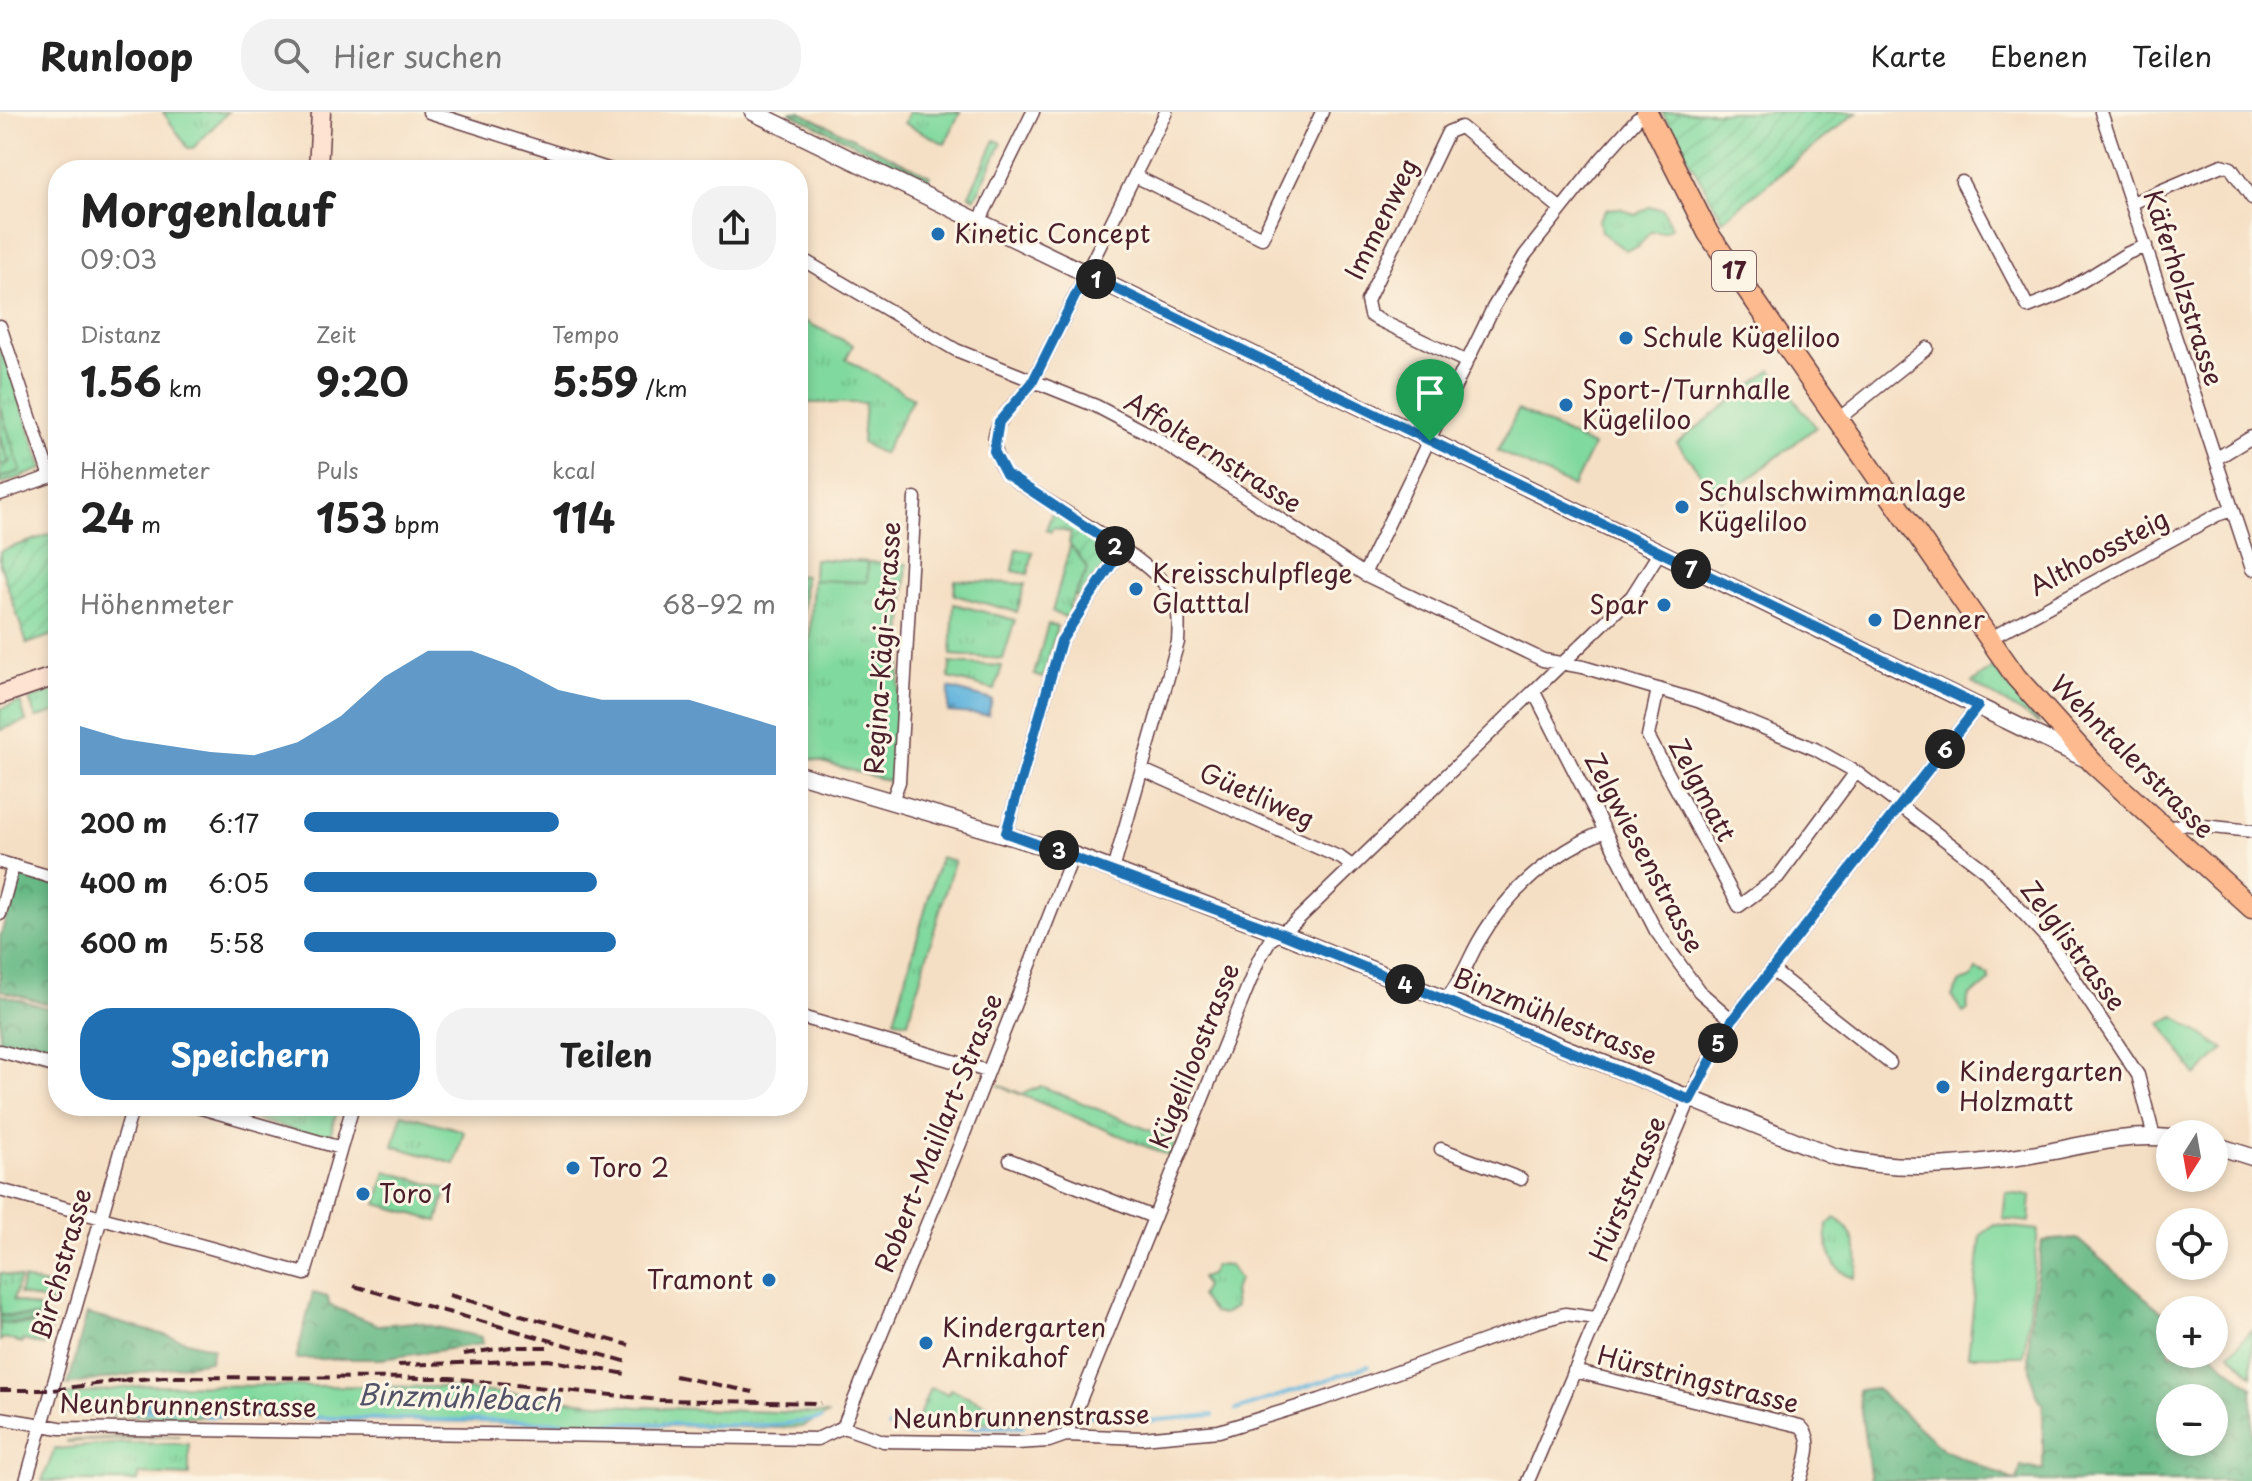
<!DOCTYPE html>
<html lang="de">
<head>
<meta charset="utf-8">
<style>
	body { margin:0; font-family:"Playpen Sans",sans-serif; background:#f2f2f2; color:#222; height:100vh; display:flex; flex-direction:column; font-size:30px; white-space:nowrap }
	* { box-sizing:border-box; margin:0 }
	p { font-size:26px; color:#767676 }
	.icon { flex:none; width:44px; height:44px; fill:none; stroke:currentColor; stroke-width:2; stroke-linecap:round; stroke-linejoin:round }
	.map { position:relative; flex:1; overflow:hidden }
	.panel { position:absolute; left:48px; top:48px; width:760px; height:956px; display:flex; flex-direction:column; background:#fff; border-radius:32px; box-shadow:0 4px 12px #0003 }
	.panel>* { flex:none }
	.needle { width:52px; rotate:191deg }
	.controls { position:absolute; left:2156px; top:1008px; display:grid; gap:16px }
	.controls a { display:grid; place-items:center; width:72px; height:72px; border-radius:50%; background:#fff; box-shadow:0 4px 12px #0003; font-size:40px }
	.pin { position:absolute; display:grid; place-items:center; width:68px; height:68px; color:#fff; margin:-82px -34px; border-radius:50% 50% 50% 0; rotate:-45deg; box-shadow:0 0 8px #0007 }
	.pin .icon { rotate:45deg }
	.km { position:absolute; width:40px; height:40px; margin:-20px; border-radius:50%; background:#222; color:#fff; font-size:22px; line-height:40px; text-align:center }
	.round { display:grid; place-items:center; flex:none; width:84px; height:84px; border-radius:32px; background:#f2f2f2 }
	.head { display:flex; align-items:center; justify-content:space-between; height:136px; padding:0 32px }
	h1 { font-size:44px; font-weight:700; line-height:60px }
	.stats { display:grid; grid-template-columns:repeat(3,1fr); gap:12px; height:136px; padding:8px 32px }
	.stats div { display:grid; align-content:center }
	.stats b { font-size:40px; font-weight:700 }
	.stats small { font-size:22px; font-weight:400 }
	.stats p { font-size:22px }
	.chart { height:224px; padding:16px 32px }
	.chart p { display:flex; justify-content:space-between }
	.chart svg { width:100%; height:144px; margin-top:8px; fill:#1f6fb2; opacity:.7 }
	.primary-button { display:flex; gap:16px; margin-top:auto; padding:16px 32px }
	.primary-button a { flex:1; height:92px; border-radius:32px; background:#1f6fb2; color:#fff; font-size:32px; font-weight:700; line-height:92px; text-align:center }
	.primary-button a+a { background:#f2f2f2; color:#222 }
	ul { padding:0 32px; list-style:none; font-size:26px }
	li { display:grid; grid-template-columns:128px 96px 1fr; align-items:center; height:60px }
	li i { height:20px; border-radius:10px; background:#1f6fb2 }
	header { display:flex; align-items:center; gap:48px; box-sizing:border-box; height:112px; padding:0 40px; background:#fff; border-bottom:2px solid #e0e0e0 }
	header strong { font-size:38px }
	nav { display:flex; gap:44px; margin-inline-start:auto; font-size:28px }
	.search { width:560px; height:72px; background:#f2f2f2; display:flex; align-items:center; gap:20px; box-sizing:border-box; padding:0 28px; border-radius:32px; color:#767676; font-size:30px }
	.map>svg:first-child { display:block }
	.grass { fill:url(#grass-tufts); stroke:#657c64; stroke-width:2 }
	.forest { fill:url(#forest-crowns); stroke:#596c58; stroke-width:2; fill-rule:evenodd }
	.garden { fill:url(#garden-furrows); stroke:#657c64; stroke-width:2 }
	.pitch { fill:#80d99e; stroke:#657c64; stroke-width:2 }
	.water { fill:url(#water-ripples); stroke:#566a84; stroke-width:2 }
	.lines { fill:none; stroke-linecap:round; stroke-linejoin:round }
	.stream { stroke:#61b4dd; stroke-width:4 }
	.minor-casing { stroke:#643c42; stroke-width:15 }
	.tertiary-casing { stroke:#643c42; stroke-width:19 }
	.secondary-casing { stroke:#643c42; stroke-width:21 }
	.primary-casing { stroke:#643c42; stroke-width:23 }
	.minor { stroke:#fff; stroke-width:12 }
	.tertiary { stroke:#fff; stroke-width:16 }
	.secondary { stroke:#fee3d2; stroke-width:18 }
	.primary { stroke:#fcba8e; stroke-width:20 }
	.rail { stroke:#4a1f2b; stroke-width:4; stroke-dasharray:12 6; stroke-linecap:butt }
	.route-casing { stroke:#fff; stroke-width:16 }
	.route { stroke:#1f6fb2; stroke-width:10 }
	.poi-dot { fill:#1f6fb2; stroke:#fcf5e5; stroke-width:3 }
	.labels { text-anchor:middle; stroke-width:6; stroke-linejoin:round; paint-order:stroke }
	.shield { fill:#fcf5e5; stroke:#7f5f63; stroke-width:2 }
	.shield-label { font-size:24px; font-weight:bold; fill:#4a1f2b }
	.street-label { font-size:26px; fill:#4a1f2b; stroke:#fcf5e5 }
	.poi-label { font-size:26px; fill:#4a1f2b; stroke:#fcf5e5; text-anchor:start }
	.water-label { font-size:28px; font-style:italic; fill:#525369; stroke:#fcf5e5 }
</style>
</head>
<body>
<header>
<strong>Runloop</strong>
<div class="search"><svg class="icon" aria-label="search" viewBox="0 0 24 24"><circle cx="10" cy="10" r="6"/><path d="M15 15l6 6"/></svg>Hier suchen</div>
<nav><a>Karte</a><a>Ebenen</a><a>Teilen</a></nav>
</header>
<div class="map">
<svg width="2252" height="1369" viewBox="0 0 2252 1369">
	<defs>
		<pattern id="grass-tufts" width="24" height="20" patternUnits="userSpaceOnUse" patternTransform="scale(2)"><rect width="24" height="20" fill="#80d99e"/><path d="M3 7l-1-3M5 7V3M7 7l1-3M15 17l-1-3M17 17v-4M19 17l1-3" fill="none" stroke="#70ba88"/></pattern>
		<pattern id="forest-crowns" width="20" height="18" patternUnits="userSpaceOnUse" patternTransform="scale(2)"><rect width="20" height="18" fill="#68b985"/><path d="M2 6a3 3 0 1 1 6 0M12 15a3 3 0 1 1 6 0" fill="none" stroke="#58966d"/></pattern>
		<pattern id="garden-furrows" width="10" height="10" patternUnits="userSpaceOnUse" patternTransform="scale(2)"><rect width="10" height="10" fill="#80d99e"/><path d="M-1 1l2-2M0 10L10 0M9 11l2-2" fill="none" stroke="#70ba88"/></pattern>
		<pattern id="water-ripples" width="26" height="14" patternUnits="userSpaceOnUse" patternTransform="scale(2)"><rect width="26" height="14" fill="#61b4dd"/><path d="M2 4q2-2 4 0t4 0M15 11q2-2 4 0t4 0" fill="none" stroke="#5292b3"/></pattern>
	</defs>
	<rect width="100%" height="100%" fill="#fcf5e5"/>
	<filter id="ink" filterUnits="userSpaceOnUse"><feTurbulence type="fractalNoise" baseFrequency=".0125" numOctaves="2"/><feDisplacementMap in="SourceGraphic" scale="16" xChannelSelector="R" yChannelSelector="G"/><feConvolveMatrix kernelMatrix="1 2 1 2 8 2 1 2 1" color-interpolation-filters="sRGB"/></filter>
	<filter id="wash" filterUnits="userSpaceOnUse"><feTurbulence type="fractalNoise" baseFrequency=".006" numOctaves="4" result="noise"/><feDisplacementMap in="SourceGraphic" scale="32" xChannelSelector="R" yChannelSelector="G"/><feGaussianBlur stdDeviation="1.8" result="paint"/><feColorMatrix in="noise" values="0 0 0 0 0 0 0 0 0 0 0 0 0 0 0 0 0 1.4 0 .05"/><feComposite in="paint" operator="in"/></filter>
	<g filter="url(#wash)">
		<rect width="100%" height="100%" fill="#f5dfc4"/>
		<path class="grass" d="M163 0H228L193 36H188Z
			M909 0H960L945 32 904 11Z
			M1649 95 1663 97 1671 115 1665 120H1650L1638 135 1625 138 1601 120 1599 108 1607 97 1620 96 1636 103Z
			M798 206 853 233 846 247 913 286 883 342 862 331 865 291H802L798 275Z
			M0 229 43 357 0 372Z
			M1071 431 1088 457 1068 496 1076 501 1072 507 1052 500Z
			M1017 437 1033 440 1028 462 1013 459Z
			M814 447 907 452 893 660 889 669 804 645Z
			M955 468 1025 472 1017 500 954 483Z
			M954 492 1015 508 1003 547 951 543Z
			M1048 512 1057 514 1043 566 1034 563Z
			M950 551 1002 554 995 578 949 566Z
			M1993 556 2040 612 1972 571Z
			M58 578V599L36 606 29 587Z
			M20 590 26 609 0 618V597Z
			M940 745 954 749 908 910 894 908Z
			M1976 858 1989 863V869C1980 882 1964 876 1968 898L1963 901 1952 885 1960 870 1972 866Z
			M2175 904 2224 937 2196 964 2161 911Z
			M998 973 1022 982 1041 974 1176 1029 1169 1044Z
			M209 994H338L329 1028Z
			M402 1002 464 1019 455 1052 393 1034Z
			M386 1059 447 1077 438 1109 377 1092Z
			M1835 1106C1854 1116 1863 1147 1854 1166 1831 1159 1825 1134 1827 1113Z
			M1215 1153 1230 1154 1239 1167 1233 1180 1235 1195 1223 1203 1214 1201 1200 1184 1205 1175 1201 1166 1210 1163Z
			M0 1161 20 1166 13 1188 41 1197 39 1205 0 1203Z
			M23 1167 60 1177 55 1192 19 1182Z
			M0 1211 51 1214 45 1234 23 1228 22 1231 4 1226 0 1229Z
			M146 1273 438 1275 638 1295 829 1302 801 1315 780 1316 312 1307 261 1302 256 1305 81 1303 66 1300 64 1284Z
			M930 1276 948 1282 950 1277 1020 1306 1018 1311 917 1309Z
			M136 1324H180L67 1330V1329Z
			M123 1331 189 1332V1364L139 1362 138 1369H42L55 1337Z"/>
		<path class="forest" d="M18 763 58 774V895L0 878V826Z
			M0 882 58 899V951L0 934Z
			M2076 1126 2170 1207V1242H2211L2252 1275V1369H2017L2021 1354 2043 1359V1292C2015 1260 2037 1171 2042 1129ZM2214 1286V1330H2170V1286Z
			M313 1181 328 1185 329 1193 378 1213 415 1210 481 1225 482 1232 382 1247H296Z
			M87 1202 213 1236 210 1249 68 1273Z
			M0 1203 44 1205 51 1206 54 1212 0 1211Z
			M1875 1276 1944 1338 2016 1369H1871L1858 1278Z"/>
		<path class="garden" d="M789 0H800L930 64 928 68Z
			M1662 0H1857L1723 108Z
			M995 28 1002 31 975 86 969 83Z
			M0 295 21 359 0 366V354L9 350 0 324Z
			M1052 401 1088 423 1086 426 1097 433 1094 437 1109 447 1084 488 1075 484 1088 457 1069 431 1071 421 1053 416 1051 420 1046 418Z
			M58 420V521L27 532 0 452V439Z
			M798 463 805 464 798 595Z"/>
		<path class="pitch" d="M1771 258 1816 315 1721 388 1677 331Z
			M1518 298 1593 334 1573 375 1498 339Z
			M814 447 868 450 867 470 813 468Z
			M2006 1081 2031 1084 2029 1110 2003 1107Z
			M1995 1113 2038 1118 2024 1244H1968L1981 1123Z
			M2252 1218V1263L2230 1241Z"/>
		<path class="water" d="M949 576 992 588 988 603 948 600Z
			M157 1285 169 1288 170 1292 155 1297 118 1293 119 1289Z"/>
		<g class="lines">
			<path class="stream" d="M99 1298 146 1299 188 1295 207 1304 270 1301 276 1305 715 1313H776L821 1307
				M1236 1298 1368 1254
				M1088 1303 1137 1310 1213 1303
				M888 1315H1023"/>
		</g>
	</g>
	<g filter="url(#ink)">
		<g class="lines">
			<defs>
				<path id="minor" d="M429 0 611 58
					M2101 0 2252 457
					M1137 65 1262 126 1322 0
					M1962 70 2028 195 2063 181 2128 141 2146 134
					M2132 91 2222 53 2231 56 2252 86
					M979 110 1033 0
					M798 145 956 238 1096 294 1153 324 1364 462 1543 548 1583 555 1698 589 1815 637 1856 660 1983 757 2050 830 2138 963 2154 1025
					M0 214 50 365
					M1467 250 1377 207 1370 203 1367 189 1448 20 1461 15 1561 97
					M1837 308 1927 236
					M2217 346 2252 325
					M0 382 58 362
					M1364 462 1493 196 1525 143 1602 46 1637 7 1647 2
					M1989 527 2217 403 2232 398
					M1658 577 1648 624 1739 794 1778 765 1856 660
					M1535 582 1656 819 1699 879 1732 908
					M1143 658 1341 746 1352 754
					M892 689 899 670 915 386
					M2166 717 2183 712 2252 719
					M1006 721 1061 529 1121 438
					M0 750 58 767
					M1113 758 1178 530C1179 513 1180 496 1171 481 1150 444 1045 391 1006 362 978 318 1006 304 1032 271L1166 0
					M0 802 13 754
					M1772 858 1890 951
					M1445 888C1460 872 1468 848 1479 829 1507 780 1553 740 1605 719
					M798 904 987 959
					M0 939 58 955
					M194 994 341 1036
					M1441 1037 1521 1067
					M1010 1048 1153 1105
					M0 1078 305 1162 353 994
					M1574 1259 1800 1314C1816 1327 1805 1351 1800 1369
					M0 1306 60 1316 753 1326 817 1327 843 1315
					M843 1315 883 1329 1016 1331 1049 1329 1066 1323 1142 1326 1219 1319 1320 1288 1536 1210 1565 1202 1596 1206
					M843 1315 960 1032 1073 743
					M1066 1323 1259 847 1270 828 1291 814 1632 484 1659 441
					M26 1369 133 994
					M1528 1369 1696 973 1732 908 1978 594"/>
				<path id="tertiary" d="M753 0 2084 646
					M798 662 1073 743 1280 821 1833 1044C1904 1062 1976 1053 2048 1040 2089 1032 2127 1022 2170 1026
					M2214 1033 2252 1045"/>
				<path id="secondary" d="M318 58 321 0
					M0 583 58 563"/>
				<path id="primary" d="M1647 0 1708 121 2016 565 2093 651 2252 796"/>
			</defs>
			<use href="#minor" class="minor-casing"/>
			<use href="#tertiary" class="tertiary-casing"/>
			<use href="#secondary" class="secondary-casing"/>
			<use href="#primary" class="primary-casing"/>
			<use href="#minor" class="minor"/>
			<use href="#tertiary" class="tertiary"/>
			<use href="#secondary" class="secondary"/>
			<use href="#primary" class="primary"/>
			<path class="rail" d="M354 1174 628 1250
				M449 1183 629 1233
				M464 1242 511 1235H547
				M398 1253 548 1248 626 1262
				M675 1264 753 1280
				M120 1269 163 1265 450 1266 659 1288 821 1291
				M0 1278H53L131 1267"/>
		</g>
	</g>
	<g class="lines" filter="url(#ink)">
		<defs>
			<path id="route" d="M1086 162 1978 594 1732 908 1690 988 1280 821 1006 721 1061 529 1121 438 1006 362 994 339 999 310 1032 271Z"/>
		</defs>
		<use href="#route" class="route-casing"/>
		<use href="#route" class="route"/>
	</g>
	<g class="poi-dot">
		<circle cx="938" cy="122" r="8"/>
		<circle cx="1626" cy="226" r="8"/>
		<circle cx="1566" cy="293" r="8"/>
		<circle cx="1682" cy="395" r="8"/>
		<circle cx="1136" cy="477" r="8"/>
		<circle cx="1664" cy="493" r="8"/>
		<circle cx="1875" cy="508" r="8"/>
		<circle cx="1943" cy="975" r="8"/>
		<circle cx="573" cy="1056" r="8"/>
		<circle cx="363" cy="1082" r="8"/>
		<circle cx="769" cy="1168" r="8"/>
		<circle cx="926" cy="1231" r="8"/>
	</g>
	<g class="labels">
		<rect class="shield" x="1712" y="139" width="44" height="40" rx="6"/>
		<g class="shield-label">
			<text x="1734" y="167">17</text>
		</g>
		<g class="street-label">
			<text transform="translate(1382 107) rotate(-64)" y="9">Immenweg</text>
			<text transform="translate(2183 176) rotate(72)" y="9">Käferholzstrasse</text>
			<text transform="translate(1213 341) rotate(32)" y="9">Affolternstrasse</text>
			<text transform="translate(2099 441) rotate(-28)" y="9">Althoossteig</text>
			<text transform="translate(883 536) rotate(-86)" y="9">Regina-Kägi-Strasse</text>
			<text transform="translate(2132 645) rotate(45)" y="9">Wehntalerstrasse</text>
			<text transform="translate(1702 678) rotate(62)" y="9">Zelgmatt</text>
			<text transform="translate(1257 684) rotate(24)" y="9">Güetliweg</text>
			<text transform="translate(1644 741) rotate(62)" y="9">Zelgwiesenstrasse</text>
			<text transform="translate(2073 834) rotate(53)" y="9">Zelglistrasse</text>
			<text transform="translate(1555 905) rotate(22)" y="9">Binzmühlestrasse</text>
			<text transform="translate(1195 944) rotate(-68)" y="9">Kügeliloostrasse</text>
			<text transform="translate(939 1021) rotate(-68)" y="9">Robert-Maillart-Strasse</text>
			<text transform="translate(1628 1077) rotate(-67)" y="9">Hürststrasse</text>
			<text transform="translate(62 1152) rotate(-74)" y="9">Birchstrasse</text>
			<text transform="translate(1698 1268) rotate(14)" y="9">Hürstringstrasse</text>
			<text transform="translate(188 1294) rotate(1)" y="9">Neunbrunnenstrasse</text>
			<text transform="translate(1021 1305) rotate(-1)" y="9">Neunbrunnenstrasse</text>
		</g>
		<g class="poi-label">
			<text x="954" y="131">Kinetic Concept</text>
			<text x="1642" y="235">Schule Kügeliloo</text>
			<text x="1582" y="287">Sport-/Turnhalle<tspan x="1582" dy="30">Kügeliloo</tspan></text>
			<text x="1698" y="389">Schulschwimmanlage<tspan x="1698" dy="30">Kügeliloo</tspan></text>
			<text x="1152" y="471">Kreisschulpflege<tspan x="1152" dy="30">Glatttal</tspan></text>
			<text x="1648" y="502" text-anchor="end">Spar</text>
			<text x="1891" y="517">Denner</text>
			<text x="1959" y="969">Kindergarten<tspan x="1959" dy="30">Holzmatt</tspan></text>
			<text x="589" y="1065">Toro 2</text>
			<text x="379" y="1091">Toro 1</text>
			<text x="753" y="1177" text-anchor="end">Tramont</text>
			<text x="942" y="1225">Kindergarten<tspan x="942" dy="30">Arnikahof</tspan></text>
		</g>
		<g class="water-label">
			<text transform="translate(459 1286) rotate(2)" y="10">Binzmühlebach</text>
		</g>
	</g>
</svg>
<div class="controls">
<a><svg class="needle" viewBox="-14 -14 28 28"><path d="M0-13l5 13h-10z" fill="#e53935"/><path d="M0 13l5-13h-10z" fill="#767676"/></svg></a>
<a><svg class="icon" aria-label="locate" viewBox="0 0 24 24"><circle cx="12" cy="12" r="6"/><path d="M12 2v4M12 18v4M2 12h4M18 12h4"/></svg></a>
<a>+</a>
<a>−</a>
</div>
<div class="pin" style="left:1430px;top:329px;background:#1e9e55"><svg class="icon" aria-label="arrive" viewBox="0 0 24 24"><path d="M6 21V4h12l-3 4 3 4H6"/></svg></div>
<b class="km" style="left:1096px;top:167px">1</b>
<b class="km" style="left:1115px;top:434px">2</b>
<b class="km" style="left:1059px;top:738px">3</b>
<b class="km" style="left:1405px;top:872px">4</b>
<b class="km" style="left:1718px;top:931px">5</b>
<b class="km" style="left:1945px;top:637px">6</b>
<b class="km" style="left:1691px;top:457px">7</b>
<section class="panel">
<div class="head"><div><h1>Morgenlauf</h1><p>09:03</p></div><a class="round"><svg class="icon" aria-label="share" viewBox="0 0 24 24"><path d="M12 15V3M7 8l5-5 5 5M5 13v7h14v-7"/></svg></a></div>
<div class="stats">
<div><p>Distanz</p><b>1.56<small> km</small></b></div>
<div><p>Zeit</p><b>9:20</b></div>
<div><p>Tempo</p><b>5:59<small> /km</small></b></div>
</div>
<div class="stats">
<div><p>Höhenmeter</p><b>24<small> m</small></b></div>
<div><p>Puls</p><b>153<small> bpm</small></b></div>
<div><p>kcal</p><b>114</b></div>
</div>
<div class="chart"><p><span>Höhenmeter</span>68–92 m</p>
<svg viewBox="0 0 160 44" preserveAspectRatio="none"><path d="M0 44V29L10 33L20 35L30 37L40 38L50 34L60 26L70 14L80 6L90 6L100 11L110 18L120 21L130 21L140 21L150 25L160 29V44z"/></svg>
</div>
<ul>
<li><b>200 m</b>6:17<i style="width:54%"></i></li>
<li><b>400 m</b>6:05<i style="width:62%"></i></li>
<li><b>600 m</b>5:58<i style="width:66%"></i></li>
</ul>
<div class="primary-button"><a>Speichern</a><a>Teilen</a></div>
</section>
</div>
</body>
</html>
